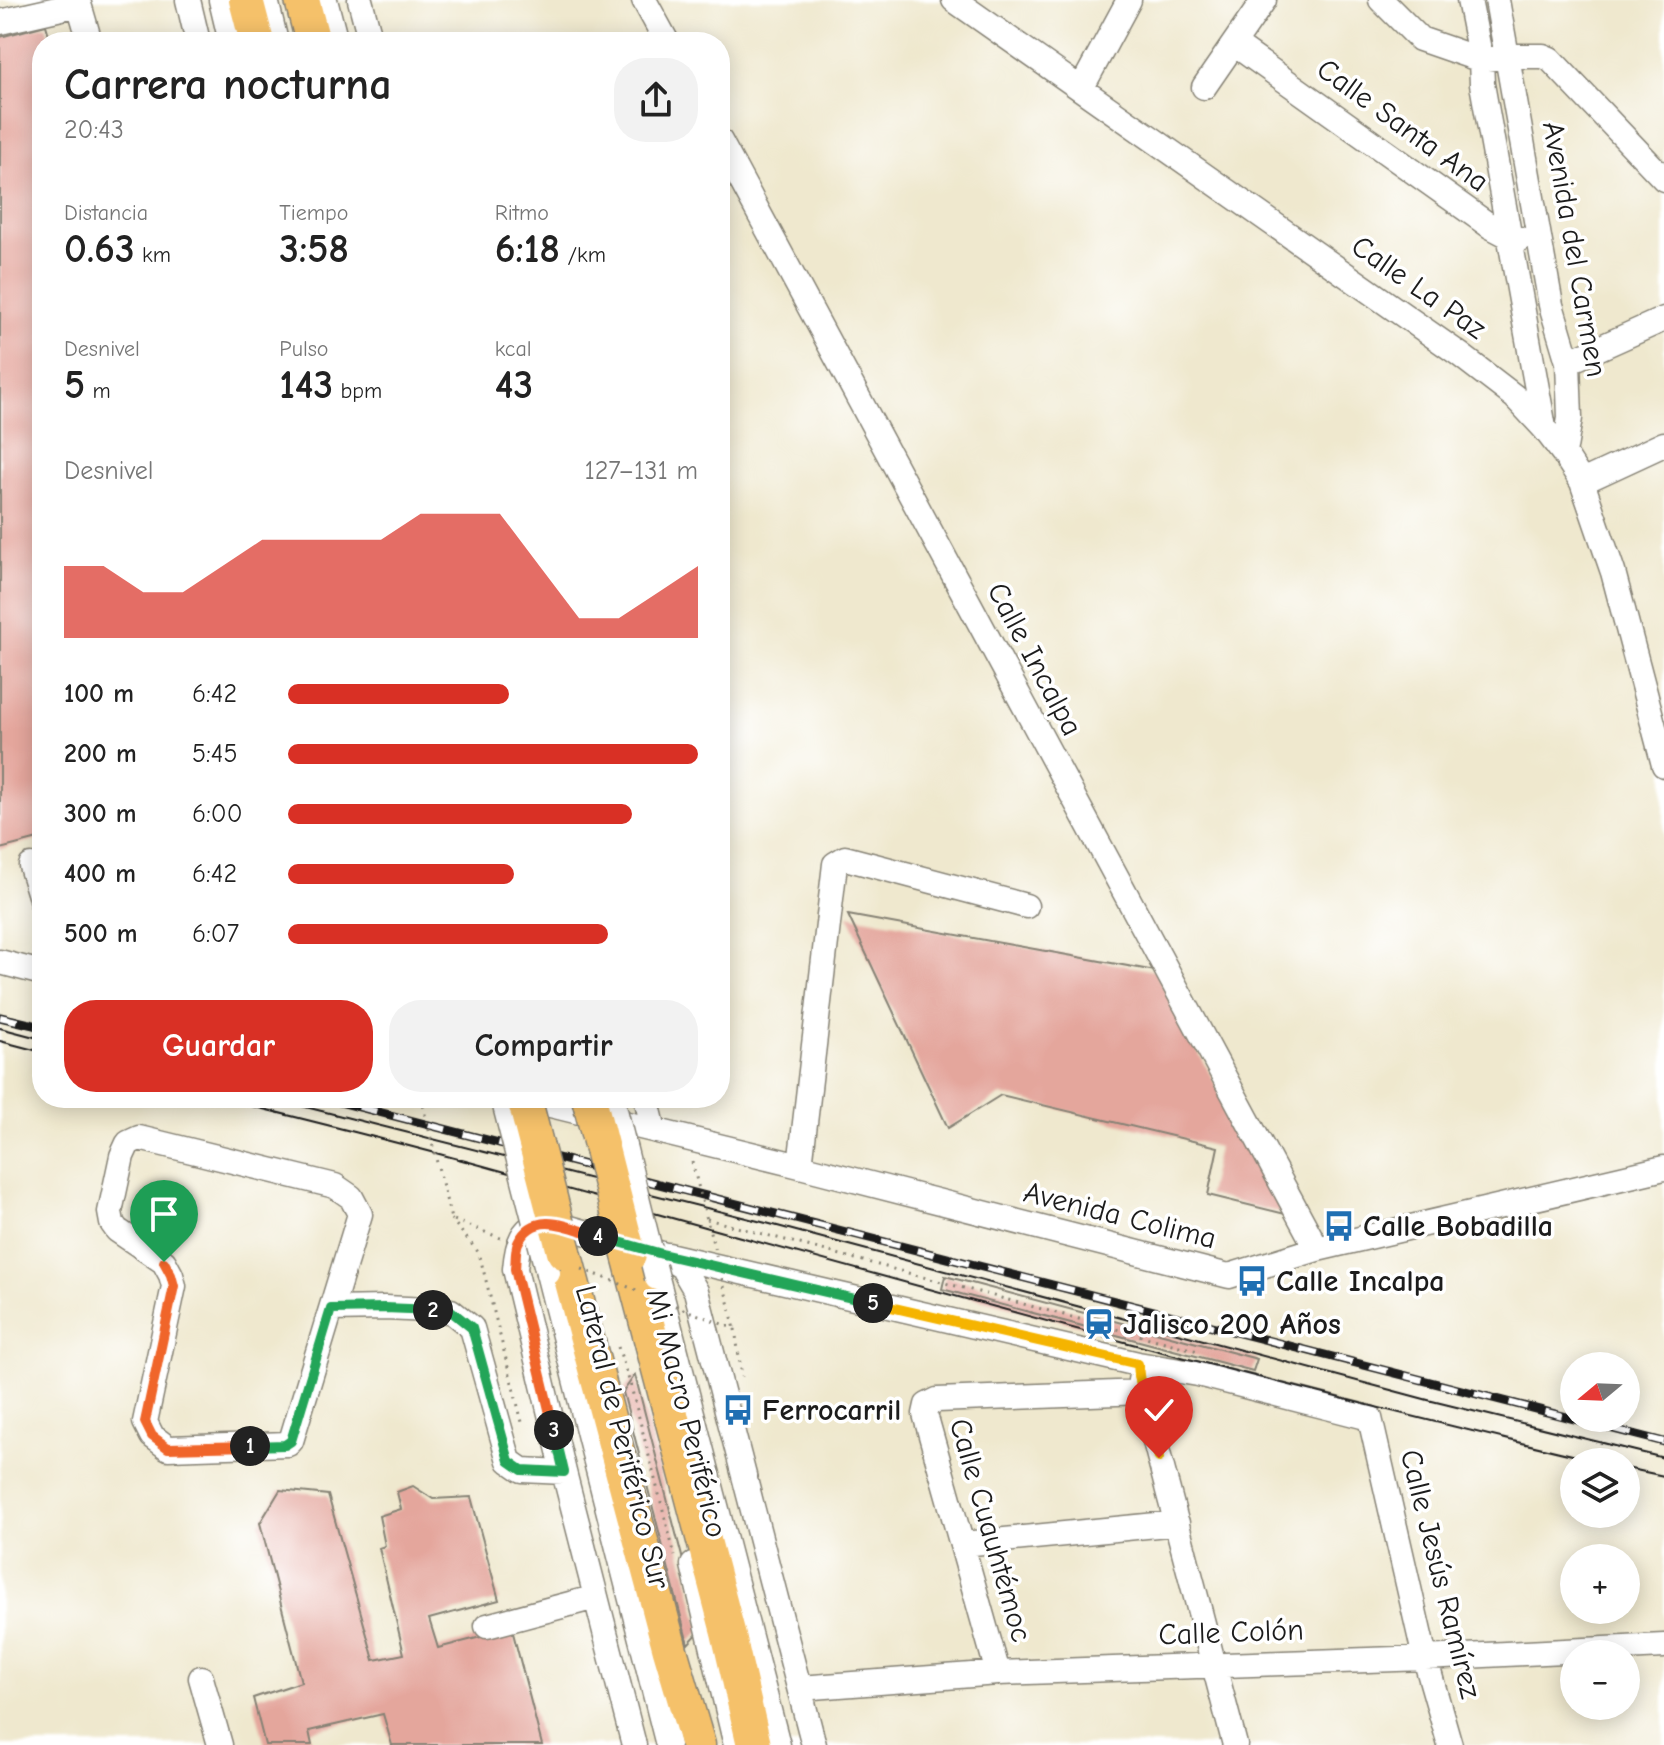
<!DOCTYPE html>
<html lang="es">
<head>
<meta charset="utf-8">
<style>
	body { margin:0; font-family:"Comic Neue",sans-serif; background:#f2f2f2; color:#222; height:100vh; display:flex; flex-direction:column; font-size:30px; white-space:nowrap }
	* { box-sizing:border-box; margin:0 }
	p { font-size:26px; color:#767676 }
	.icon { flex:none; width:44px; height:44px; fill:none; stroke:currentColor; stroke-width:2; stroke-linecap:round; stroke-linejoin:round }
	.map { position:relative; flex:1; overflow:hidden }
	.side { position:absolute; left:32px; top:32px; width:698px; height:1076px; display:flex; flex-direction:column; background:#fff; border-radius:32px; box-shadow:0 4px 20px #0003 }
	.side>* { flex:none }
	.needle { width:52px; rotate:251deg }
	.buttons { position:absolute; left:1560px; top:1352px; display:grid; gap:16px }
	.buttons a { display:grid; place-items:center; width:80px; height:80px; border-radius:50%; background:#fff; box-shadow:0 4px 20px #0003; font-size:40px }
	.pin { position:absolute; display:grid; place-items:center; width:68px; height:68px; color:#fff; margin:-82px -34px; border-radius:50% 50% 50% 0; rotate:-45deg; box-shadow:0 0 8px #0007 }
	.pin .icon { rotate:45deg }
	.km { position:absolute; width:40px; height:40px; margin:-20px; border-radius:50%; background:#222; color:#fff; font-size:22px; line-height:40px; text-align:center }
	.round { display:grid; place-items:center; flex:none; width:84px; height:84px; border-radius:32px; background:#f2f2f2 }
	.head { display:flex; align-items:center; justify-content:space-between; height:136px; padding:0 32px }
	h1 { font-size:44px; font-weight:700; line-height:60px }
	.metrics { display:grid; grid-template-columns:repeat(3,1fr); gap:12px; height:136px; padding:8px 32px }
	.metrics div { display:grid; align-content:center }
	.metrics b { font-size:40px; font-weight:700 }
	.metrics small { font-size:22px; font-weight:400 }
	.metrics p { font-size:22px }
	.chart { height:224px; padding:16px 32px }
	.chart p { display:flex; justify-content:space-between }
	.chart svg { width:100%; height:144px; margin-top:8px; fill:#d93025; opacity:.7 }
	.primary-button { display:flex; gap:16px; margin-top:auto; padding:16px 32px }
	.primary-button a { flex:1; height:92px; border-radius:32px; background:#d93025; color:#fff; font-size:32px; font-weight:700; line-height:92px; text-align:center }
	.primary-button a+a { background:#f2f2f2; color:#222 }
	ul { padding:0 32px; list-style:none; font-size:26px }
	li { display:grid; grid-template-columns:128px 96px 1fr; align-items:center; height:60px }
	li i { height:20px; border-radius:10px; background:#d93025 }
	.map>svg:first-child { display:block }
	.building { fill:#e4a69c }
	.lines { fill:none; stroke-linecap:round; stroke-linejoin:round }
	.minor-casing { stroke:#868275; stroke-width:27 }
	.highway-casing { stroke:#868275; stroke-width:37 }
	.path { stroke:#868275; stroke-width:3; stroke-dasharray:2 6; stroke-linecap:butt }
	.minor { stroke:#fff; stroke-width:24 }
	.highway { stroke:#f5c16b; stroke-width:34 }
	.tram { stroke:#1c1c1c; stroke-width:2 }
	.rail-casing { stroke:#1c1c1c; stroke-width:9 }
	.rail { stroke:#fff; stroke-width:6; stroke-dasharray:18; stroke-linecap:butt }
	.minor-bridge-casing { stroke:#868275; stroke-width:27; stroke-linecap:butt }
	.highway-bridge-casing { stroke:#868275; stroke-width:37; stroke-linecap:butt }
	.path-bridge { stroke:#868275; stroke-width:3; stroke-dasharray:2 6; stroke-linecap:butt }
	.minor-bridge { stroke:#fff; stroke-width:24 }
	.highway-bridge { stroke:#f5c16b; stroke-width:34 }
	.split-1-casing { stroke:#fff; stroke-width:16 }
	.split-2-casing { stroke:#fff; stroke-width:16 }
	.split-3-casing { stroke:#fff; stroke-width:16 }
	.split-4-casing { stroke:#fff; stroke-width:16 }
	.split-5-casing { stroke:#fff; stroke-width:16 }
	.split-6-casing { stroke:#fff; stroke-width:16 }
	.split-7-casing { stroke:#fff; stroke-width:16 }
	.split-1 { stroke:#f0652b; stroke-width:10 }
	.split-2 { stroke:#22a559; stroke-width:10 }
	.split-3 { stroke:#22a559; stroke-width:10 }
	.split-4 { stroke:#f0652b; stroke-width:10 }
	.split-5 { stroke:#22a559; stroke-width:10 }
	.split-6 { stroke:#f5b400; stroke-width:10 }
	.split-7 { stroke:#f5b400; stroke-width:10 }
	.labels { text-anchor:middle; stroke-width:7; stroke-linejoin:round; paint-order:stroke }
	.street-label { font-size:30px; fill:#1c1c1c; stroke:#fff }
	.poi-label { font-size:30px; font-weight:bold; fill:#1c1c1c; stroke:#fff; text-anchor:start }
</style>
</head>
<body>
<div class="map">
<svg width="1664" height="1745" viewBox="0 0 1664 1745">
	<rect width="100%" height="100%" fill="#fff"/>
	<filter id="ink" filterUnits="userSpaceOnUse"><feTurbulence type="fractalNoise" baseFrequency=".0125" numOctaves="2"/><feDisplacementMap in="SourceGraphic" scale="16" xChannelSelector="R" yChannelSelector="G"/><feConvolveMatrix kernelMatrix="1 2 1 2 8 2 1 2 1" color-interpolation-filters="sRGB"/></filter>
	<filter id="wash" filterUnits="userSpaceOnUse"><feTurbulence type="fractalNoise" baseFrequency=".006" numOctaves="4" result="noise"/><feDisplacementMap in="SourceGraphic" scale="32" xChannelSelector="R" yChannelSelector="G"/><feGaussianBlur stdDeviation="1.8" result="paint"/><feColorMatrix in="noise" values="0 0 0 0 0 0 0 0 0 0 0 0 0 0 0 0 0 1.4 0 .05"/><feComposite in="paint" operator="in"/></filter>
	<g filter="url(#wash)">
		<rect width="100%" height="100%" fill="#efe8ce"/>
		<g id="blocks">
			<path class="building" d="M46 25 51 42H42V838L0 849V37Z
				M848 915 1155 971 1285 1214 1208 1195 1218 1147 1001 1095 948 1128Z
				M945 1276 1257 1359 1253 1371 942 1289Z
				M635 1375 701 1630 688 1644 623 1392Z
				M413 1486 433 1499 471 1497 499 1600 429 1619 438 1648 512 1629 542 1745H392L383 1714 309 1731 312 1745H265L253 1698 301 1682 260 1523 280 1490 328 1495 374 1660 404 1654 379 1548 385 1546 379 1516 401 1509 397 1492Z"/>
		</g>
	</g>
	<g filter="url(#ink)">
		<use href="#blocks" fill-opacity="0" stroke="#868275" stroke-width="2"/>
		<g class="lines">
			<defs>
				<path id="minor" d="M188 0 198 42
					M221 0 231 42
					M266 0 276 42
					M325 0 336 42
					M360 0 371 42
					M644 0 667 42
					M954 0 1459 354 1515 397 1544 428 1564 454 1582 482 1613 572 1664 765
					M1381 0 1420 39 1481 60 1508 56H1543L1550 59 1664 179
					M1469 0 1481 60 1482 84 1544 428
					M1497 0 1551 305 1568 362 1570 418 1564 454
					M0 22 79 4 90 42
					M1234 44 1490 226 1511 237 1520 239
					M1204 87 1264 0
					M1081 89 1129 0
					M720 141 1317 1249
					M1568 362 1664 319
					M1582 482 1664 444
					M31 866 42 902
					M0 962 42 973
					M522 1098 800 1166 1229 1276 1317 1249 1664 1168
					M646 1098 654 1130
					M800 1166 835 864 845 858 1026 906
					M668 1255 1138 1364 1198 1374 1370 1418 1425 1658 1450 1745
					M548 1273 668 1745
					M657 1278 778 1745
					M331 1309 360 1214 351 1197 335 1186 139 1138 128 1143 122 1156 110 1212 112 1223 117 1230 164 1262 171 1275 174 1286 145 1422 152 1436 168 1448 288 1444 291 1441 331 1309 385 1308 451 1311 472 1328 509 1461 522 1470 564 1472
					M1140 1380 1142 1392 1235 1745
					M963 1544 1177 1523
					M693 1565 736 1745
					M487 1626 596 1597
					M998 1673 925 1414 927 1405 937 1400 1142 1392
					M201 1678 220 1745
					M800 1688 998 1673 1425 1658 1664 1646
					M634 1745 564 1472 515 1269C517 1246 521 1223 549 1222L662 1254 682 1267 696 1291 814 1745"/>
				<path id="highway" d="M246 0 257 42
					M302 0 313 42
					M564 1252 670 1650 698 1745
					M629 1255 728 1632 754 1745"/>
			</defs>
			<use href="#minor" class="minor-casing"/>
			<use href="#highway" class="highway-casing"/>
			<path class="path" d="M672 1098 676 1106
				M451 1219 479 1253 523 1426
				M707 1219 1198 1351
				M735 1329 742 1377
				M618 1347 630 1383 675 1556"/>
			<use href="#minor" class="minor"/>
			<use href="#highway" class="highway"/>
			<path class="tram" d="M0 1028 42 1039
				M0 1041 42 1052
				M220 1098C310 1121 401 1143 491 1168 861 1270 1229 1375 1602 1462
				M270 1098 770 1224 1428 1400 1664 1458
				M1626 1468 1664 1476"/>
			<defs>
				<path id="rail" d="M0 1017 42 1027
					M324 1098 1664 1442"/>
			</defs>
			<use href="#rail" class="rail-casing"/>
			<use href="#rail" class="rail"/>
			<defs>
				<path id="minor-bridge" d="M503 1098 548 1273
					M612 1098 657 1278"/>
				<path id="highway-bridge" d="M524 1098 564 1252
					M589 1098 629 1255"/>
			</defs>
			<use href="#minor-bridge" class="minor-bridge-casing"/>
			<use href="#highway-bridge" class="highway-bridge-casing"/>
			<path class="path-bridge" d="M421 1098 451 1219 519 1245
				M692 1162 735 1329
				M582 1269 639 1291
				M660 1300 735 1329"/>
			<use href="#minor-bridge" class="minor-bridge"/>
			<use href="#highway-bridge" class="highway-bridge"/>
		</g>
	</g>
	<g class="lines" filter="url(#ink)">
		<defs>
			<path id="split-1" d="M164 1262 171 1275 174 1286 145 1422 152 1436 168 1448 250 1446"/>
			<path id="split-2" d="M250 1446 285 1445 291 1441 331 1309 385 1308 433 1310"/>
			<path id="split-3" d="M433 1310 451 1311 472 1328 509 1461 522 1470 564 1472 554 1430"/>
			<path id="split-4" d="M554 1430 515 1269C516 1261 515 1250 518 1243 535 1208 570 1228 598 1236"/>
			<path id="split-5" d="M598 1236 662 1254 873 1303"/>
			<path id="split-6" d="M873 1303 1138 1364 1139 1375"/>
			<path id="split-7" d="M1139 1375 1142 1392 1159 1458"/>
		</defs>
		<use href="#split-1" class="split-1-casing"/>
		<use href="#split-2" class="split-2-casing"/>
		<use href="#split-3" class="split-3-casing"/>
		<use href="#split-4" class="split-4-casing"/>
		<use href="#split-5" class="split-5-casing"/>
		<use href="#split-6" class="split-6-casing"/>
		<use href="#split-7" class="split-7-casing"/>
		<use href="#split-1" class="split-1"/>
		<use href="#split-2" class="split-2"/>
		<use href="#split-3" class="split-3"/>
		<use href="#split-4" class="split-4"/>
		<use href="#split-5" class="split-5"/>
		<use href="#split-6" class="split-6"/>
		<use href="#split-7" class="split-7"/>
	</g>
	<defs>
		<symbol id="bus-bare" viewBox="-9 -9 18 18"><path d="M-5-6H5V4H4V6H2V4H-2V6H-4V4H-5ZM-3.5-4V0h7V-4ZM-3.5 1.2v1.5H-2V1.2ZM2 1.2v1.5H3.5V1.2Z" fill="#1f6fb2" stroke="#fff" stroke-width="2.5" paint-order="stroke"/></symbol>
		<symbol id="station-bare" viewBox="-9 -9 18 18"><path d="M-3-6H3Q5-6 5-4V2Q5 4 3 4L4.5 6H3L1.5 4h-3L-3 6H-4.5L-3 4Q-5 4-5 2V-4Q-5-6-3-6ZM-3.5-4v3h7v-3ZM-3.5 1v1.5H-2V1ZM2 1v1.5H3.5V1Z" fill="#1f6fb2" stroke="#fff" stroke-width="2.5" paint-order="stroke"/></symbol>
	</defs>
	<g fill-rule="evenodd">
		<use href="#bus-bare" x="1317" y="1204" width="44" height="44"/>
		<use href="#bus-bare" x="1230" y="1259" width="44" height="44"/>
		<use href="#station-bare" x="1077" y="1302" width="44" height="44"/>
		<use href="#bus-bare" x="716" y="1388" width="44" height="44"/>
	</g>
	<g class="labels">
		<g class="street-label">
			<text transform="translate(1403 125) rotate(36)" y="10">Calle Santa Ana</text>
			<text transform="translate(1575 249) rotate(80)" y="10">Avenida del Carmen</text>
			<text transform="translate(1419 287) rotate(35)" y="10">Calle La Paz</text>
			<text transform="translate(1035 659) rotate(62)" y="10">Calle Incalpa</text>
			<text transform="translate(1120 1215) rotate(14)" y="10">Avenida Colima</text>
			<text transform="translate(687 1413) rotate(76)" y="10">Mi Macro Periférico</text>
			<text transform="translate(623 1437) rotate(76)" y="10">Lateral de Periférico Sur</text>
			<text transform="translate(991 1530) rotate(74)" y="10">Calle Cuauhtémoc</text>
			<text transform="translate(1441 1574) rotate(76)" y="10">Calle Jesús Ramírez</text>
			<text transform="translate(1231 1632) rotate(-2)" y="10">Calle Colón</text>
		</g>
		<g class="poi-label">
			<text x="1363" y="1236">Calle Bobadilla</text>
			<text x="1276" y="1291">Calle Incalpa</text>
			<text x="1123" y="1334">Jalisco 200 Años</text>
			<text x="762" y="1420">Ferrocarril</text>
		</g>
	</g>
</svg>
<div class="buttons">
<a><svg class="needle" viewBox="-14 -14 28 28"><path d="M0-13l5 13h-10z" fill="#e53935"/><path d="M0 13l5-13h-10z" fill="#767676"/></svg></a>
<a><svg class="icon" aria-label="layers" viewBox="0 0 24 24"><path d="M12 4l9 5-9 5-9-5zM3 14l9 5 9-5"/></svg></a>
<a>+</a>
<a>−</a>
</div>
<div class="pin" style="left:164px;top:1262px;background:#1e9e55"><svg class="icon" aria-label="arrive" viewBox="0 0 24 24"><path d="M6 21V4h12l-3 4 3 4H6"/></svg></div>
<div class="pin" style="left:1159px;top:1458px;background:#d93025"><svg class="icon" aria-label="check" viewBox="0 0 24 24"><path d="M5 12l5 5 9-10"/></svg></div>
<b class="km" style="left:250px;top:1446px">1</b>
<b class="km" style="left:433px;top:1310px">2</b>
<b class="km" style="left:554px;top:1430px">3</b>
<b class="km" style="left:598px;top:1236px">4</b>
<b class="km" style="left:873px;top:1303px">5</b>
<section class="side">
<div class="head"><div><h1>Carrera nocturna</h1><p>20:43</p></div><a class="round"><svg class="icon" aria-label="share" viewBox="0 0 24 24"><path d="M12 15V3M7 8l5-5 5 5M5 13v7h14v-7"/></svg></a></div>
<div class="metrics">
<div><p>Distancia</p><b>0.63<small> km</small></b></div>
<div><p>Tiempo</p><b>3:58</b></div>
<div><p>Ritmo</p><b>6:18<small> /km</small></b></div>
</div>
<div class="metrics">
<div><p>Desnivel</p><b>5<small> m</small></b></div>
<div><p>Pulso</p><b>143<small> bpm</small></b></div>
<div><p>kcal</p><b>43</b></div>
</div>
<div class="chart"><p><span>Desnivel</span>127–131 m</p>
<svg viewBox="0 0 160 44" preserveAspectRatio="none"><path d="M0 44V22L10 22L20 30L30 30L40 22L50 14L60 14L70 14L80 14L90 6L100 6L110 6L120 22L130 38L140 38L150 30L160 22V44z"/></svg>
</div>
<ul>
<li><b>100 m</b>6:42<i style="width:54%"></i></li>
<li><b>200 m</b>5:45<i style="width:100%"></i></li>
<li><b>300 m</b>6:00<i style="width:84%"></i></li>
<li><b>400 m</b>6:42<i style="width:55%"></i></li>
<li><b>500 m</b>6:07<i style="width:78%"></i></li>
</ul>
<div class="primary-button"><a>Guardar</a><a>Compartir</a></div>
</section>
</div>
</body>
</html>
